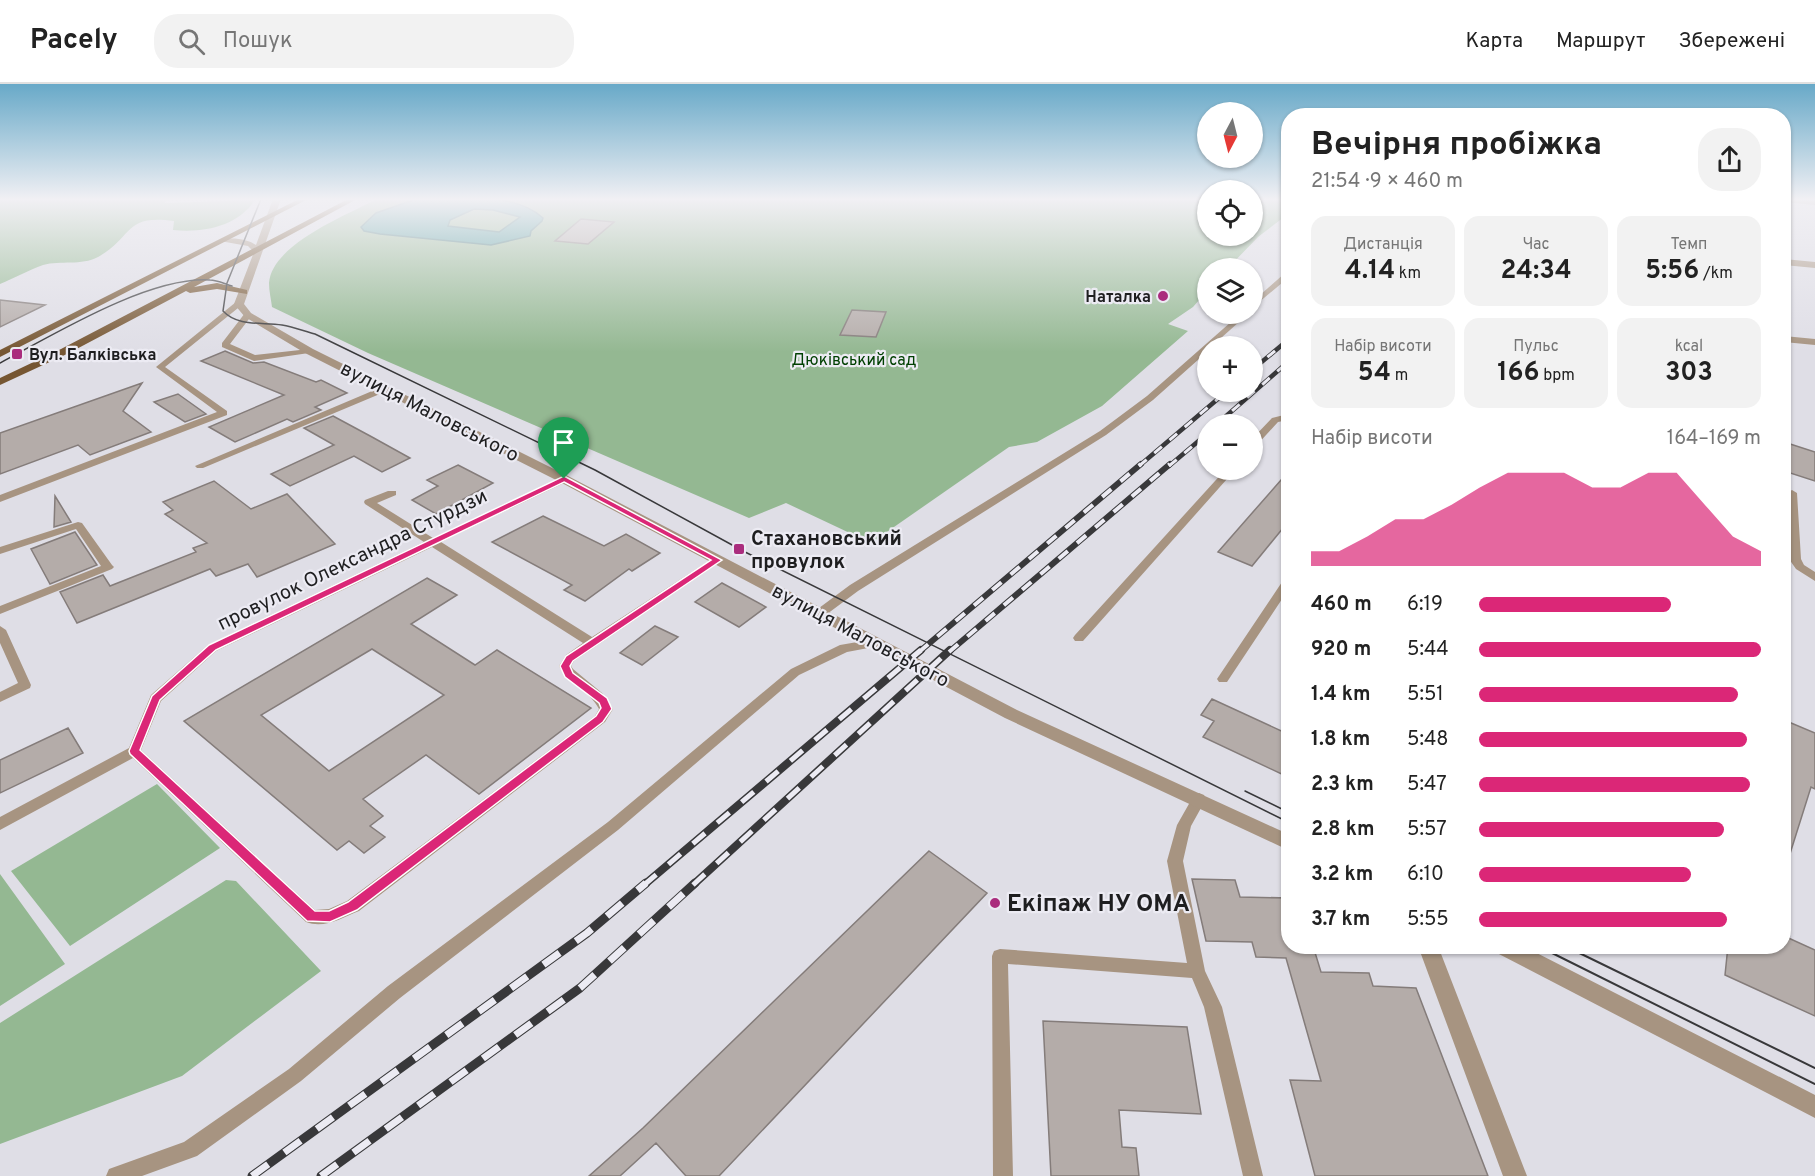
<!DOCTYPE html>
<html lang="uk">
<head>
<meta charset="utf-8">
<style>
	body { margin:0; font-family:Overpass,sans-serif; background:#f2f2f2; color:#222; height:100vh; display:flex; flex-direction:column; font-size:22px; white-space:nowrap }
	* { box-sizing:border-box; margin:0 }
	p { font-size:20px; color:#767676 }
	.icon { flex:none; width:33px; height:33px; fill:none; stroke:currentColor; stroke-width:2; stroke-linecap:round; stroke-linejoin:round }
	.map { position:relative; flex:1; overflow:hidden }
	.side { position:absolute; left:1281px; top:24px; width:510px; height:846px; display:flex; flex-direction:column; background:#fff; border-radius:24px; box-shadow:0 2px 4px #0004 }
	.side>* { flex:none }
	.needle { width:39px; rotate:187deg }
	.controls { position:absolute; left:1197px; top:18px; display:grid; gap:12px }
	.controls a { display:grid; place-items:center; width:66px; height:66px; border-radius:50%; background:#fff; box-shadow:0 2px 4px #0004; font-size:30px }
	.pin { position:absolute; display:grid; place-items:center; width:51px; height:51px; color:#fff; margin:-62px -26px; border-radius:50% 50% 50% 0; rotate:-45deg; box-shadow:0 0 6px #0007 }
	.pin .icon { rotate:45deg }
	.round { display:grid; place-items:center; flex:none; width:63px; height:63px; border-radius:24px; background:#f2f2f2 }
	.summary { display:flex; align-items:center; justify-content:space-between; height:102px; padding:0 30px }
	h1 { font-size:33px; font-weight:700; line-height:45px }
	.figures { display:grid; grid-template-columns:repeat(3,1fr); gap:9px; height:102px; padding:6px 30px }
	.figures div { display:grid; align-content:center; border-radius:15px; background:#f2f2f2; text-align:center }
	.figures b { font-size:26px; font-weight:700 }
	.figures small { font-size:16px; font-weight:400 }
	.figures p { font-size:16px }
	.chart { height:168px; padding:12px 30px }
	.chart p { display:flex; justify-content:space-between }
	.chart svg { width:100%; height:108px; margin-top:6px; fill:#db2777; opacity:.7 }
	ul { padding:0 30px; list-style:none; font-size:20px }
	li { display:grid; grid-template-columns:96px 72px 1fr; align-items:center; height:45px }
	li i { height:15px; border-radius:8px; background:#db2777 }
	header { display:flex; align-items:center; gap:36px; box-sizing:border-box; height:84px; padding:0 30px; background:#fff; border-bottom:2px solid #e0e0e0 }
	header strong { font-size:28px }
	nav { display:flex; gap:33px; margin-inline-start:auto; font-size:21px }
	.search { width:420px; height:54px; background:#f2f2f2; display:flex; align-items:center; gap:15px; box-sizing:border-box; padding:0 21px; border-radius:24px; color:#767676; font-size:22px }
	.map>svg:first-child { display:block }
	.green { fill:#94b892 }
	.water { fill:#499999; stroke:#3c7475; stroke-width:1.5; fill-rule:evenodd }
	.building { fill:#b4aca9; stroke:#847c7a; stroke-width:1.5; fill-rule:evenodd }
	.lines { fill:none; stroke-linecap:round; stroke-linejoin:round }
	.service { fill:#a79481; fill-rule:evenodd }
	.minor { fill:#a79481; fill-rule:evenodd }
	.tertiary { fill:#a79481; fill-rule:evenodd }
	.primary { fill:#765632; fill-rule:evenodd }
	.tram-far1 { stroke:#38383a; stroke-width:1.5 }
	.tram { stroke:#38383a; stroke-width:2 }
	.rail-far3-casing { stroke:#38383a; stroke-width:4.5 }
	.rail-far2-casing { stroke:#38383a; stroke-width:6 }
	.rail-far1-casing { stroke:#38383a; stroke-width:8 }
	.rail-casing { stroke:#38383a; stroke-width:9 }
	.rail-far3 { stroke:#ecebf3; stroke-width:3; stroke-dasharray:10; stroke-linecap:butt }
	.rail-far2 { stroke:#ecebf3; stroke-width:4; stroke-dasharray:12; stroke-linecap:butt }
	.rail-far1 { stroke:#ecebf3; stroke-width:5; stroke-dasharray:16; stroke-linecap:butt }
	.rail { stroke:#ecebf3; stroke-width:7; stroke-dasharray:20; stroke-linecap:butt }
	.route { fill:#db2777; stroke:#fff; stroke-width:1.5; fill-rule:evenodd }
	.poi-dot { fill:#aa2c7d; stroke:#ecebf3; stroke-width:2 }
	.labels { text-anchor:middle; stroke-width:4.5; stroke-linejoin:round; paint-order:stroke }
	.far-poi-label { font-size:16px; font-weight:bold; fill:#1e1e20; stroke:#ecebf3; text-anchor:end }
	.far-park-label { font-size:16px; fill:#004002; stroke:#ecebf3 }
	.street-label { font-size:20px; fill:#1e1e20; stroke:#ecebf3 }
	.poi-label { font-size:20px; font-weight:bold; fill:#1e1e20; stroke:#ecebf3; text-anchor:start }
	.near-poi-label { font-size:24px; font-weight:bold; fill:#1e1e20; stroke:#ecebf3; text-anchor:start }
</style>
</head>
<body>
<header>
<strong>Pacely</strong>
<div class="search"><svg class="icon" aria-label="search" viewBox="0 0 24 24"><circle cx="10" cy="10" r="6"/><path d="M15 15l6 6"/></svg>Пошук</div>
<nav><a>Карта</a><a>Маршрут</a><a>Збережені</a></nav>
</header>
<div class="map">
<svg width="1815" height="1092" viewBox="0 0 1815 1092">
	<rect width="100%" height="100%" fill="#dfdee6"/>
	<path class="green" d="M0 115H167L165 119 255 116C237 143 203 149 173 146L174 137C123 130 134 153 98 173 81 182 61 176 43 181 29 186 14 194 0 200Z
		M377 115H1207L1208 152H1252L1253 115H1288V130L1258 153 1228 184H1208L1207 207 1193 223 1168 240 1188 247 1102 322 1037 358 1009 363 871 459 786 419 749 434 368 269 272 223C271 215 269 207 269 199 272 160 347 131 377 115Z
		M157 700 220 764 70 862 11 787Z
		M0 790 65 880 0 922Z
		M226 796 236 797 321 887 182 992 0 1060V939Z"/>
	<path class="water" d="M416 115C455 115 512 106 543 134L542 137 531 147 530 152 491 161 380 150 364 147 361 143 376 129ZM474 125 493 126 520 133 499 148 448 142 450 136Z"/>
	<path class="building" d="M581 135 614 138 588 160 555 157Z
		M0 216 45 221 0 243Z
		M852 226 886 228 876 253 840 251Z
		M225 267 253 279 264 278 316 298 321 296 347 309 315 323 321 326 293 338 287 335 235 358 209 343 284 311 201 277Z
		M142 299 123 327 151 348 90 371 78 361 0 390V349Z
		M178 310 206 330 185 338 154 318Z
		M333 332 372 353 410 374 382 388 354 372 290 402 271 390 334 361 304 344Z
		M1784 358 1815 368V397L1784 387Z
		M458 381 493 399 436 430 412 416 438 402 427 396Z
		M1288 388V438L1252 482 1218 468Z
		M214 397 251 425 287 410 335 460 257 493 248 480 216 492 210 485 77 539 60 508 103 491 110 502 196 468 193 464 207 459 165 430 173 426 163 418Z
		M55 412 71 438 54 443Z
		M543 432 604 462 626 450 660 469 632 487 629 485 585 517 564 506 572 501 492 458Z
		M75 448 97 481 50 500 31 465Z
		M427 494 457 511 411 540 475 581 497 566 591 624 479 710 426 671 363 715 383 732 370 742 385 753 364 769 349 757 337 766 184 637ZM372 565 444 611 329 687 261 631Z
		M722 499 766 523 739 543 695 518Z
		M655 542 678 553 642 581 620 569Z
		M1212 615 1288 650V693L1203 653 1214 637 1201 631Z
		M1784 636 1815 649V705L1811 703 1788 776 1784 775Z
		M68 644 83 669 0 709V676Z
		M929 767 987 809 719 1092H686L656 1059 620 1092H589L643 1044Z
		M1192 795 1235 796 1240 813 1288 814V862H1313L1321 888 1369 889 1373 902 1416 904 1488 1092H1315L1290 996 1321 997 1286 874 1256 873 1252 858 1206 857Z
		M1784 852 1815 866V932L1725 891 1728 862H1784Z
		M1043 937 1187 943 1201 1030 1119 1026 1122 1063 1136 1064 1139 1092H1051Z"/>
	<g class="lines">
		<path class="service" d="M1285 189H1288V194L1252 224V218Z
			M236 218 243 220 165 283 227 327V331L0 418V411L217 328 156 283Z
			M245 229 252 231 230 260 255 271 309 265 313 267 309 269 254 277 222 263V259Z
			M1240 230H1248L1212 262H1208V267L1153 316 1106 351 858 507 823 533H815L813 530 815 527 850 501 1100 347 1147 312Z
			M384 302 387 303V307L203 384H197L195 382Z
			M1288 330V336L1278 338 1255 363 1252 364V355L1272 334Z
			M1225 386H1235L1083 557H1075L1073 554 1075 551Z
			M564 392 569 395 568 397 441 458 592 553 713 474H721L723 476 574 577 571 582 573 585 602 609 613 625 605 638 359 827C342 834 324 845 306 838L133 674 0 746V733L129 664 151 611 208 561 424 458 365 420 364 418 365 416 388 407H396V411L377 419 433 454ZM432 463 583 559 566 571 559 582C570 601 590 607 599 625L595 632 347 817 329 825 315 826 141 666 161 617 216 567Z
			M1792 406 1797 409 1801 475 1804 481 1815 488V497L1796 485 1789 475 1787 409Z
			M78 438 82 439 112 481 114 483 112 485 0 530V522L101 482 76 445 0 470V463Z
			M1284 495H1288V506L1227 598H1219L1217 595 1219 592Z
			M0 542 6 546 31 601 30 604 0 618V608L18 599 0 559Z
			M875 555 881 559 879 562 847 568 799 591 618 746 400 914 301 997 197 1072 142 1092H106L109 1085 184 1058 289 985 388 902 608 738 791 585 840 561Z
			M1199 709 1204 711 1206 715 1191 742 1183 777 1205 887 1222 923 1263 1092H1243L1204 923 1192 894 1008 880 1013 1092H993L992 872 994 867 1000 865 1187 879 1167 777 1177 741 1194 711Z"/>
		<path class="minor" d="M1784 115 1815 117V121L1784 118Z
			M1784 175 1815 178V184L1784 181Z
			M1784 252 1815 255V261L1784 258Z
			M1418 862H1438L1527 1092H1503Z"/>
		<path class="tertiary" d="M273 115H281L244 220 251 229 313 265 568 392 1017 626 1288 750V766L1005 634 560 398 305 269 245 233 234 220 254 168 248 162 220 157C228 152 248 155 256 161Z
			M1492 862H1523L1815 1011V1034L1495 868Z"/>
		<path class="primary" d="M299 115H308L0 273V266Z
			M348 115H357L194 203 217 199 247 206V210L217 205 190 209 186 207 69 269 0 301V294L61 265Z"/>
		<path class="tram-far1" d="M261 115 227 199 223 227C238 243 262 238 282 241 293 243 304 247 315 250L595 386 745 468 1288 738
			M0 279C53 251 149 192 210 196 217 196 225 200 232 202
			M1245 707 1288 728"/>
		<path class="tram" d="M1538 862 1815 1000
			M1565 862 1815 984"/>
		<defs>
			<path id="rail-far3" d="M1252 286 1288 256
				M1217 340 1288 278
				M1139 382 1226 308
				M1169 382 1208 349"/>
			<path id="rail-far2" d="M919 568 1141 380
				M949 568 1170 380"/>
			<path id="rail-far1" d="M644 801 921 566
				M693 801 950 566"/>
			<path id="rail" d="M252 1092 587 849 646 799
				M321 1092 580 904 695 799"/>
		</defs>
		<use href="#rail-far3" class="rail-far3-casing"/>
		<use href="#rail-far2" class="rail-far2-casing"/>
		<use href="#rail-far1" class="rail-far1-casing"/>
		<use href="#rail" class="rail-casing"/>
		<use href="#rail-far3" class="rail-far3"/>
		<use href="#rail-far2" class="rail-far2"/>
		<use href="#rail-far1" class="rail-far1"/>
		<use href="#rail" class="rail"/>
	</g>
	<linearGradient id="sky" x2="0" y2="1"><stop stop-color="#68a9c8"/><stop offset="0.43" stop-color="#f1f0f4"/><stop offset="1" stop-color="#f1f0f4" stop-opacity="0"/></linearGradient>
	<rect width="1815" height="268" fill="url(#sky)"/>
	<path class="route" d="M564 392 722 476 573 577 570 582 573 589 607 614 612 625 603 638 357 826 330 838 307 837 130 670 129 667 152 612 209 561ZM564 398 711 476 566 572 560 582 565 593 599 619 601 624 596 632 348 818 329 827H315L140 666 160 616 216 566Z"/>
	<g class="poi-dot">
		<circle cx="1163" cy="212" r="6"/>
		<rect x="11" y="264" width="12" height="12" rx="3"/>
		<rect x="733" y="459" width="12" height="12" rx="3"/>
		<circle cx="995" cy="819" r="6"/>
	</g>
	<g class="labels">
		<g class="far-poi-label">
			<text x="1151" y="218">Наталка</text>
			<text x="29" y="276" text-anchor="start">Вул. Балківська</text>
		</g>
		<g class="far-park-label">
			<text x="854" y="281">Дюківський сад</text>
		</g>
		<g class="street-label">
			<text transform="translate(430 327) rotate(27)" y="7">вулиця Маловського</text>
			<text transform="translate(352 475) rotate(-26)" y="7">провулок Олександра Стурдзи</text>
			<text transform="translate(861 551) rotate(28)" y="7">вулиця Маловського</text>
		</g>
		<g class="poi-label">
			<text x="751" y="461">Стахановський<tspan x="751" dy="23">провулок</tspan></text>
		</g>
		<g class="near-poi-label">
			<text x="1007" y="827">Екіпаж НУ ОМА</text>
		</g>
	</g>
</svg>
<div class="controls">
<a><svg class="needle" viewBox="-14 -14 28 28"><path d="M0-13l5 13h-10z" fill="#e53935"/><path d="M0 13l5-13h-10z" fill="#767676"/></svg></a>
<a><svg class="icon" aria-label="locate" viewBox="0 0 24 24"><circle cx="12" cy="12" r="6"/><path d="M12 2v4M12 18v4M2 12h4M18 12h4"/></svg></a>
<a><svg class="icon" aria-label="layers" viewBox="0 0 24 24"><path d="M12 4l9 5-9 5-9-5zM3 14l9 5 9-5"/></svg></a>
<a>+</a>
<a>−</a>
</div>
<div class="pin" style="left:564px;top:395px;background:#1e9e55"><svg class="icon" aria-label="arrive" viewBox="0 0 24 24"><path d="M6 21V4h12l-3 4 3 4H6"/></svg></div>
<section class="side">
<div class="summary"><div><h1>Вечірня пробіжка</h1><p>21:54 · 9 × 460 m</p></div><a class="round"><svg class="icon" aria-label="share" viewBox="0 0 24 24"><path d="M12 15V3M7 8l5-5 5 5M5 13v7h14v-7"/></svg></a></div>
<div class="figures">
<div><p>Дистанція</p><b>4.14<small> km</small></b></div>
<div><p>Час</p><b>24:34</b></div>
<div><p>Темп</p><b>5:56<small> /km</small></b></div>
</div>
<div class="figures">
<div><p>Набір висоти</p><b>54<small> m</small></b></div>
<div><p>Пульс</p><b>166<small> bpm</small></b></div>
<div><p>kcal</p><b>303</b></div>
</div>
<div class="chart"><p><span>Набір висоти</span>164–169 m</p>
<svg viewBox="0 0 160 44" preserveAspectRatio="none"><path d="M0 44V38L10 38L20 32L30 25L40 25L50 19L60 12L70 6L80 6L90 6L100 12L110 12L120 6L130 6L140 19L150 32L160 38V44z"/></svg>
</div>
<ul>
<li><b>460 m</b>6:19<i style="width:68%"></i></li>
<li><b>920 m</b>5:44<i style="width:100%"></i></li>
<li><b>1.4 km</b>5:51<i style="width:92%"></i></li>
<li><b>1.8 km</b>5:48<i style="width:95%"></i></li>
<li><b>2.3 km</b>5:47<i style="width:96%"></i></li>
<li><b>2.8 km</b>5:57<i style="width:87%"></i></li>
<li><b>3.2 km</b>6:10<i style="width:75%"></i></li>
<li><b>3.7 km</b>5:55<i style="width:88%"></i></li>
</ul>
</section>
</div>
</body>
</html>
